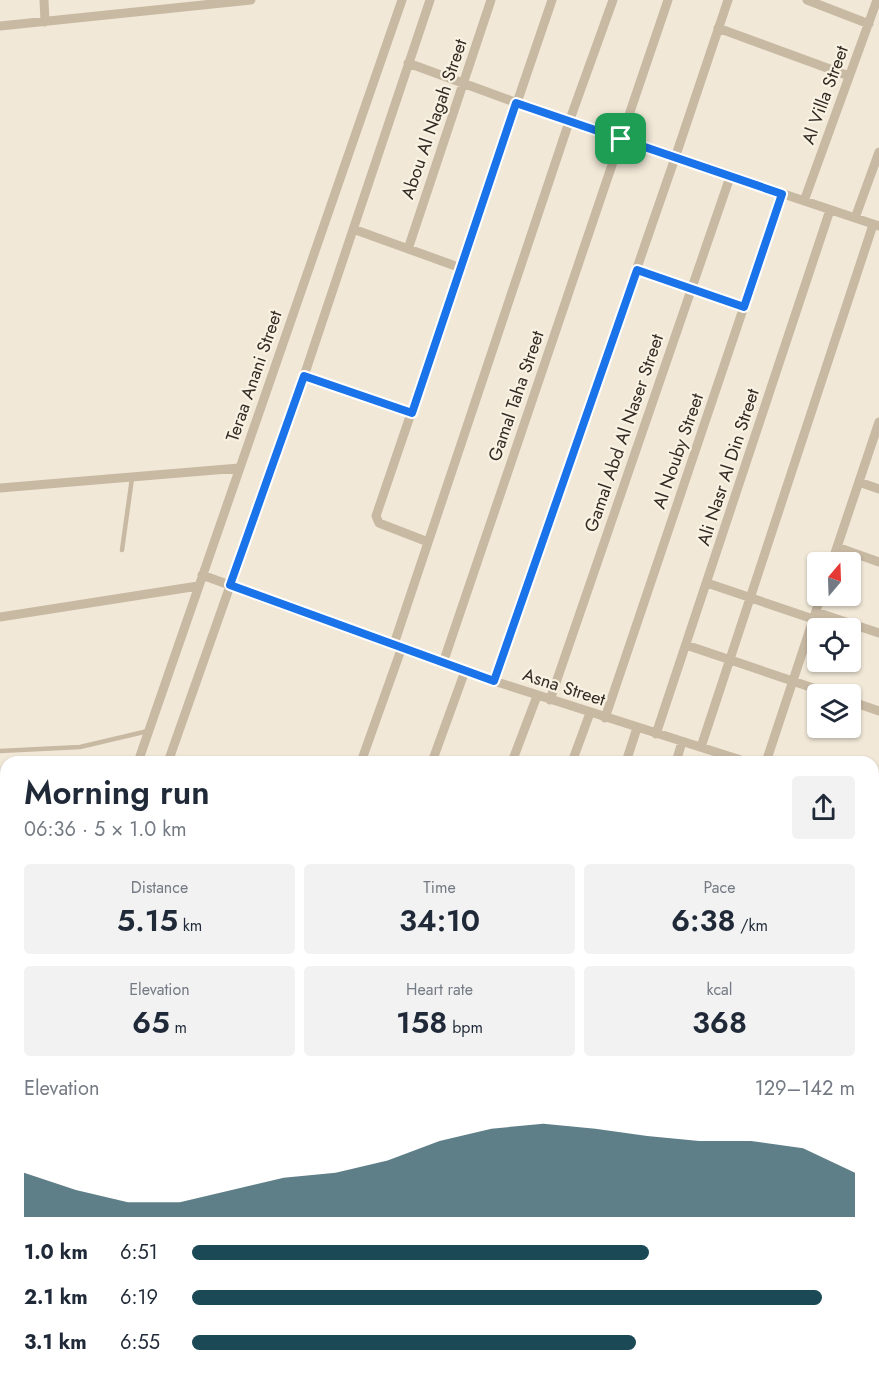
<!DOCTYPE html>
<html lang="en">
<head>
<meta charset="utf-8">
<style>
	body { margin:0; font-family:Jost,sans-serif; background:#f2f2f3; color:#1f2937; height:100vh; display:flex; flex-direction:column; font-size:22px; white-space:nowrap }
	* { box-sizing:border-box; margin:0 }
	p { font-size:20px; color:#747a83 }
	.icon { flex:none; width:33px; height:33px; fill:none; stroke:currentColor; stroke-width:2; stroke-linecap:round; stroke-linejoin:round }
	.map { position:relative; flex:1; overflow:hidden }
	.side { position:absolute; left:0px; top:756px; width:879px; height:622px; display:flex; flex-direction:column; background:#fff; border-radius:18px 18px 0 0; box-shadow:0 2px 4px #0004 }
	.side>* { flex:none }
	.needle { width:39px; rotate:19deg }
	.fabs { position:absolute; left:807px; top:552px; display:grid; gap:12px }
	.fabs a { display:grid; place-items:center; width:54px; height:54px; border-radius:6px; background:#fff; box-shadow:0 2px 4px #0004; font-size:30px }
	.pin { position:absolute; display:grid; place-items:center; width:51px; height:51px; color:#fff; margin:-26px; border-radius:12px; box-shadow:0 3px 9px #0006 }
	.round { display:grid; place-items:center; flex:none; width:63px; height:63px; border-radius:6px; background:#f2f2f3 }
	.summary { display:flex; align-items:center; justify-content:space-between; height:102px; padding:0 24px }
	h1 { font-size:33px; font-weight:600; line-height:45px }
	.stats { display:grid; grid-template-columns:repeat(3,1fr); gap:9px; height:102px; padding:6px 24px }
	.stats div { display:grid; align-content:center; border-radius:6px; background:#f2f2f3; text-align:center }
	.stats b { font-size:30px; font-weight:600 }
	.stats small { font-size:16px; font-weight:400 }
	.stats p { font-size:16px }
	.chart { height:168px; padding:12px 24px }
	.chart p { display:flex; justify-content:space-between }
	.chart svg { width:100%; height:108px; margin-top:6px; fill:#1b4955; opacity:.7 }
	ul { padding:0 24px; list-style:none; font-size:20px }
	li { display:grid; grid-template-columns:96px 72px 1fr; align-items:center; height:45px }
	li i { height:15px; border-radius:8px; background:#1b4955 }
	.map>svg:first-child { display:block }
	.lines { fill:none; stroke-linecap:round; stroke-linejoin:round }
	.canal { stroke:#76a3ae; stroke-width:14 }
	.lane { stroke:#c8b9a3; stroke-width:4.5 }
	.street { stroke:#c8b9a3; stroke-width:9 }
	.highway { stroke:#54473c; stroke-width:18 }
	.highway-bridge { stroke:#54473c; stroke-width:18 }
	.route-casing { stroke:#fff; stroke-width:12 }
	.route { stroke:#1a73e8; stroke-width:8 }
	.labels { text-anchor:middle; stroke-width:4.5; stroke-linejoin:round; paint-order:stroke }
	.street-label { font-size:18px; fill:#332c25; stroke:#f9f2e3 }
</style>
</head>
<body>
<div class="map">
<svg width="879" height="1378" viewBox="0 0 879 1378">
	<rect width="100%" height="100%" fill="#f1e8d7"/>
	<g class="lines">
		<path class="canal" d="M873 1345 879 1338
			M845 1378 849 1372"/>
		<path class="lane" d="M122 550 132 478
			M0 751 80 747 148 731
			M873 968 879 954
			M873 1007 879 1010
			M0 1207 6 1210
			M357 1372 369 1378"/>
		<path class="street" d="M44 0 45 22
			M807 0 869 24
			M0 26 251 0
			M718 28 849 76
			M408 63 569 122 879 226
			M804 201 877 0
			M855 218 879 152
			M353 229 461 268
			M408 249 491 0
			M637 270 744 307
			M304 376 412 413
			M859 482 879 489
			M0 488 239 468
			M428 542 379 523 376 516 552 0
			M837 547 879 562
			M832 562 879 422
			M202 575 494 681 747 762
			M707 583 813 619
			M816 612 879 633
			M0 617 198 586
			M394 644 569 122 613 0
			M686 645 831 694
			M443 663 668 0
			M494 681 675 158 728 0
			M550 700 730 177
			M850 701 879 711
			M605 718 782 194
			M656 734 830 210
			M701 747 873 225
			M138 762 402 0
			M168 762 304 376 430 0
			M361 762 402 647
			M432 762 465 671
			M512 762 537 696
			M572 762 590 713
			M626 762 637 728
			M676 762 682 742
			M766 762 821 596
			M873 802 879 804
			M0 810H6
			M0 951 6 950
			M0 1006H6
			M0 1048 6 1047
			M0 1134 6 1136
			M0 1162 6 1145
			M0 1275 6 1277
			M873 1289 879 1282
			M225 1372 238 1378
			M509 1372 520 1378
			M17 1378 19 1372
			M76 1378 78 1372
			M137 1378 139 1372
			M537 1378 539 1372
			M797 1378 801 1372
			M873 1378 879 1371"/>
		<path class="highway" d="M0 1174 6 1177
			M298 1372 310 1378
			M425 1372 436 1378"/>
		<path class="highway-bridge" d="M0 1236 6 1239"/>
	</g>
	<g class="lines">
		<defs>
			<path id="route" d="M516 103 782 194 744 307 637 270 494 681 230 585 304 376 412 413Z"/>
		</defs>
		<use href="#route" class="route-casing"/>
		<use href="#route" class="route"/>
	</g>
	<g class="labels">
		<g class="street-label">
			<text transform="translate(825 95) rotate(-70)" y="6">Al Villa Street</text>
			<text transform="translate(434 119) rotate(-71)" y="6">Abou Al Nagah Street</text>
			<text transform="translate(254 376) rotate(-71)" y="6">Teraa Anani Street</text>
			<text transform="translate(516 396) rotate(-71)" y="6">Gamal Taha Street</text>
			<text transform="translate(624 433) rotate(-71)" y="6">Gamal Abd Al Naser Street</text>
			<text transform="translate(678 451) rotate(-71)" y="6">Al Nouby Street</text>
			<text transform="translate(728 467) rotate(-72)" y="6">Ali Nasr Al Din Street</text>
			<text transform="translate(564 687) rotate(18)" y="6">Asna Street</text>
		</g>
	</g>
</svg>
<div class="fabs">
<a><svg class="needle" viewBox="-14 -14 28 28"><path d="M0-13l5 13h-10z" fill="#e53935"/><path d="M0 13l5-13h-10z" fill="#747a83"/></svg></a>
<a><svg class="icon" aria-label="locate" viewBox="0 0 24 24"><circle cx="12" cy="12" r="6"/><path d="M12 2v4M12 18v4M2 12h4M18 12h4"/></svg></a>
<a><svg class="icon" aria-label="layers" viewBox="0 0 24 24"><path d="M12 4l9 5-9 5-9-5zM3 14l9 5 9-5"/></svg></a>
</div>
<div class="pin" style="left:621px;top:139px;background:#1e9e55"><svg class="icon" aria-label="arrive" viewBox="0 0 24 24"><path d="M6 21V4h12l-3 4 3 4H6"/></svg></div>
<section class="side">
<div class="summary"><div><h1>Morning run</h1><p>06:36 · 5 × 1.0 km</p></div><a class="round"><svg class="icon" aria-label="share" viewBox="0 0 24 24"><path d="M12 15V3M7 8l5-5 5 5M5 13v7h14v-7"/></svg></a></div>
<div class="stats">
<div><p>Distance</p><b>5.15<small> km</small></b></div>
<div><p>Time</p><b>34:10</b></div>
<div><p>Pace</p><b>6:38<small> /km</small></b></div>
</div>
<div class="stats">
<div><p>Elevation</p><b>65<small> m</small></b></div>
<div><p>Heart rate</p><b>158<small> bpm</small></b></div>
<div><p>kcal</p><b>368</b></div>
</div>
<div class="chart"><p><span>Elevation</span>129–142 m</p>
<svg viewBox="0 0 160 44" preserveAspectRatio="none"><path d="M0 44V26L10 33L20 38L30 38L40 33L50 28L60 26L70 21L80 13L90 8L100 6L110 8L120 11L130 13L140 13L150 16L160 26V44z"/></svg>
</div>
<ul>
<li><b>1.0 km</b>6:51<i style="width:69%"></i></li>
<li><b>2.1 km</b>6:19<i style="width:95%"></i></li>
<li><b>3.1 km</b>6:55<i style="width:67%"></i></li>
</ul>
</section>
</div>
</body>
</html>
